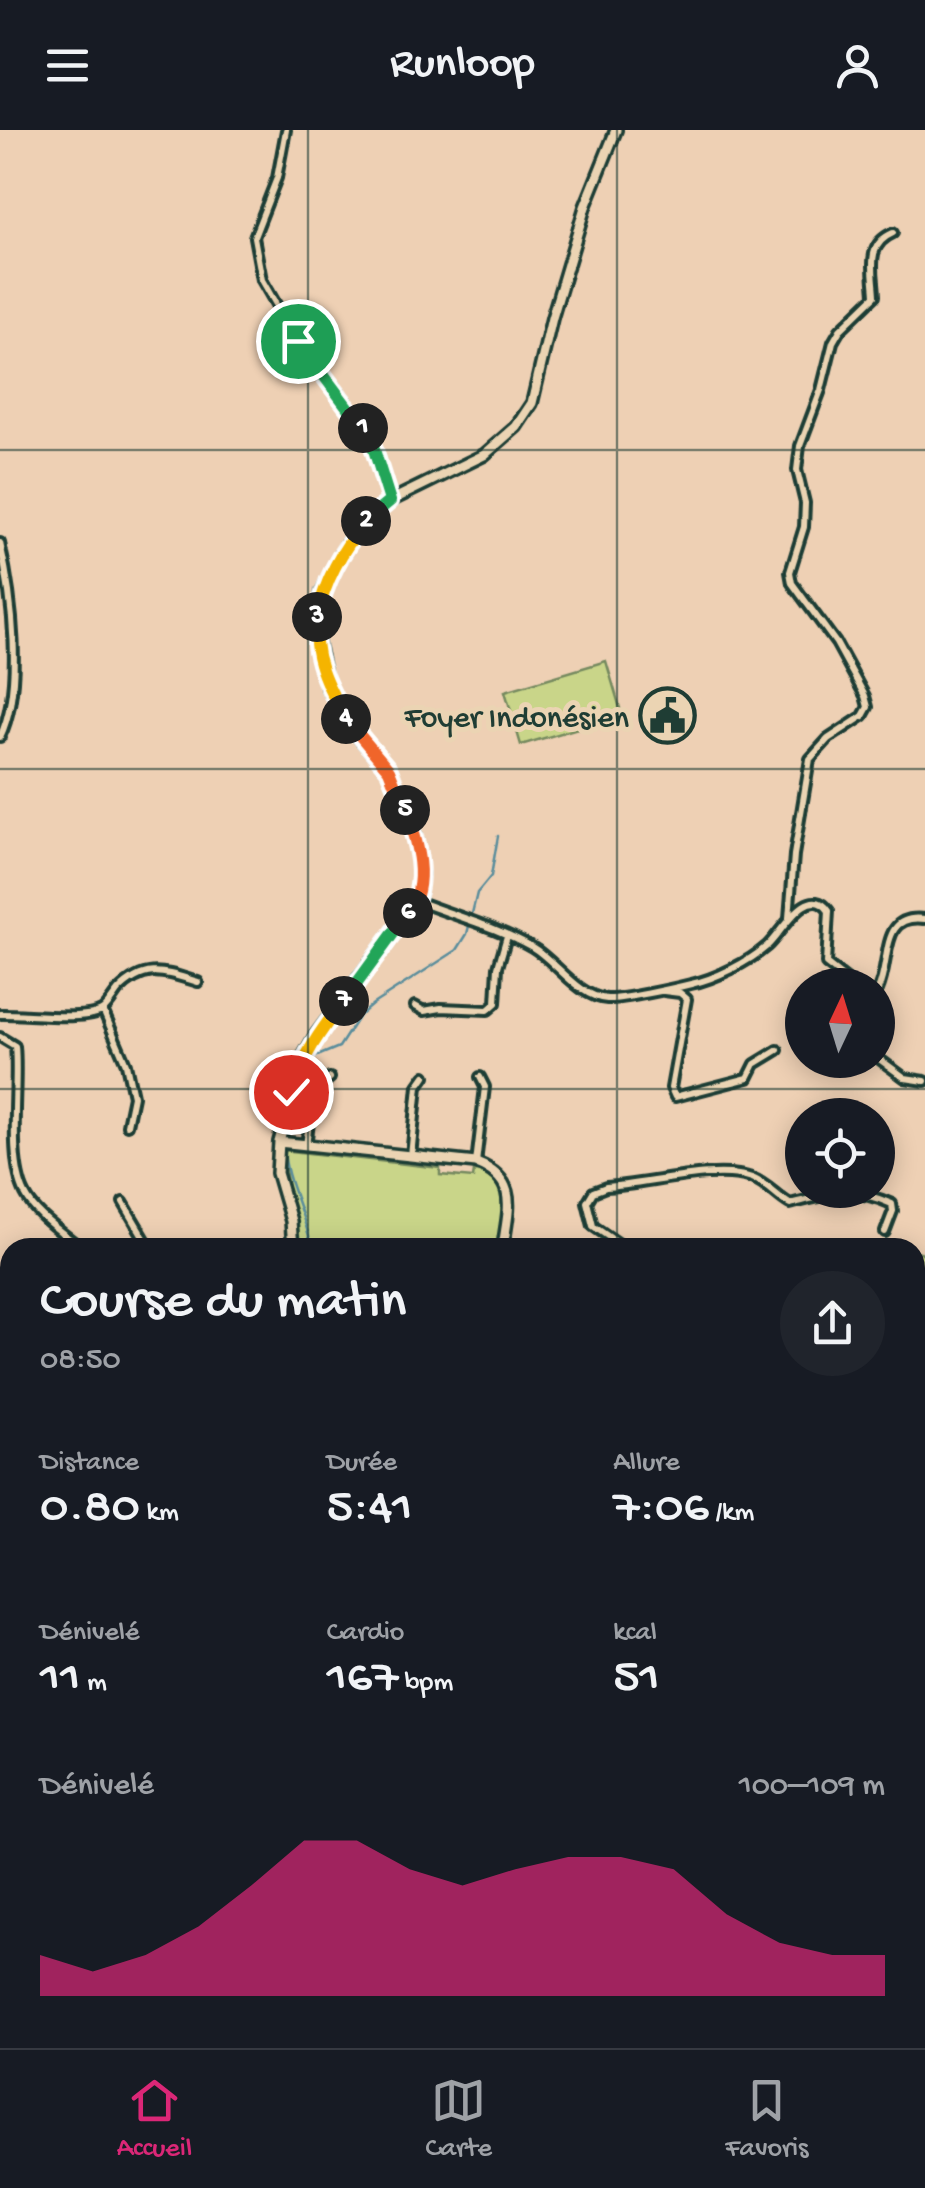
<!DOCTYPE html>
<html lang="fr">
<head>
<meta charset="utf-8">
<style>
	body { margin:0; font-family:"Gochi Hand",sans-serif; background:#20242c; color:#f1f3f6; height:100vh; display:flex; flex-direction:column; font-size:38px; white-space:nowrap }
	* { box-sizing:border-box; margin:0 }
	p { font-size:32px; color:#9ea1a6 }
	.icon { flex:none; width:55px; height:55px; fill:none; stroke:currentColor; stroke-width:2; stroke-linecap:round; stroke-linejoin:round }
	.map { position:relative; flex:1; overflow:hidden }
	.details { position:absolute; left:0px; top:1108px; width:925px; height:812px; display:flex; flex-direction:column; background:#171b24; border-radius:30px 30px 0 0; box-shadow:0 5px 25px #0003 }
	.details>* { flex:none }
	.needle { width:65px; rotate:4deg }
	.fabs { position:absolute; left:785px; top:838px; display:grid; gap:20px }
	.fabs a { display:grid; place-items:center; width:110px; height:110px; border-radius:50%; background:#171b24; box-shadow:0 5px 25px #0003; font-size:50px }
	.pin { position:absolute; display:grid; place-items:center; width:85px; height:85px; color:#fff; margin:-42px; border:5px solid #fff; border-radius:50%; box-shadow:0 2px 10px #0007 }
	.km { position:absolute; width:50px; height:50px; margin:-25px; border-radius:50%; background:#222; color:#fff; font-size:28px; line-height:50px; text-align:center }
	.round { display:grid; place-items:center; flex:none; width:105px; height:105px; border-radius:52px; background:#20242c }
	.head { display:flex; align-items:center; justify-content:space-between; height:170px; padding:0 40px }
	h1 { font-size:55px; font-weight:600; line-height:75px }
	.metrics { display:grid; grid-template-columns:repeat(3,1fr); gap:15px; height:170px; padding:10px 40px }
	.metrics div { display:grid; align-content:center }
	.metrics b { font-size:50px; font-weight:600 }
	.metrics small { font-size:28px; font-weight:400 }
	.metrics p { font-size:28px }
	.chart { height:280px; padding:20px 40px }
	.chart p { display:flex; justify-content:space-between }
	.chart svg { width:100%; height:180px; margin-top:10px; fill:#db2777; opacity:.7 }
	header { display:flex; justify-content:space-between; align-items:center; height:130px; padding:0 40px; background:#171b24; font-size:45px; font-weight:600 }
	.tabs { display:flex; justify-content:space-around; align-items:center; height:140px; border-top:2px solid #363941; background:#171b24; font-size:28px; color:#9ea1a6 }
	.tabs a { display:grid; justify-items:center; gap:5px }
	.tabs .active { color:#db2777 }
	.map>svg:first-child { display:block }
	.green { fill:#c9d589; stroke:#74895e; stroke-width:2.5 }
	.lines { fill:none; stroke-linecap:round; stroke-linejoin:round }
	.stream { stroke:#5a8d9c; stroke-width:2.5 }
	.street-casing { stroke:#1f3d34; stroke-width:14 }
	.secondary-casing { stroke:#1f3d34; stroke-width:16 }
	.street { stroke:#ebd4b3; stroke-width:6 }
	.secondary { stroke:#ebd4b3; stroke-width:9 }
	.split-1-casing { stroke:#fff; stroke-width:20 }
	.split-2-casing { stroke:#fff; stroke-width:20 }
	.split-3-casing { stroke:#fff; stroke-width:20 }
	.split-4-casing { stroke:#fff; stroke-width:20 }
	.split-5-casing { stroke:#fff; stroke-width:20 }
	.split-6-casing { stroke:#fff; stroke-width:20 }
	.split-7-casing { stroke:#fff; stroke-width:20 }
	.split-8-casing { stroke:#fff; stroke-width:20 }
	.split-1 { stroke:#22a559; stroke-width:12 }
	.split-2 { stroke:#22a559; stroke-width:12 }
	.split-3 { stroke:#f5b400; stroke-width:12 }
	.split-4 { stroke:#f5b400; stroke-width:12 }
	.split-5 { stroke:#f0652b; stroke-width:12 }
	.split-6 { stroke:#f0652b; stroke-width:12 }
	.split-7 { stroke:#22a559; stroke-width:12 }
	.split-8 { stroke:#f5b400; stroke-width:12 }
	.grid { fill:none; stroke:#1f3d34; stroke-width:2.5; stroke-opacity:0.55 }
	.labels { text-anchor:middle; stroke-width:10; stroke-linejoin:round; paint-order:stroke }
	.poi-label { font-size:32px; fill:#1f3d34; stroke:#ebd4b3; text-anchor:end }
</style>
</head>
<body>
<header><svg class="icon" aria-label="menu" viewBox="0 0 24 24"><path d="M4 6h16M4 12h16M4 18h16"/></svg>Runloop<svg class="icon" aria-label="person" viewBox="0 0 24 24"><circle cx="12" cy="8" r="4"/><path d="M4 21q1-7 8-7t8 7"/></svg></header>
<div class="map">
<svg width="925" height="1918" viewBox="0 0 925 1918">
	<rect width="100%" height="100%" fill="#eed0b4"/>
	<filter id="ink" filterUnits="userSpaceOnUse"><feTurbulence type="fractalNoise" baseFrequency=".01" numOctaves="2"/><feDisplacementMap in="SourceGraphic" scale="20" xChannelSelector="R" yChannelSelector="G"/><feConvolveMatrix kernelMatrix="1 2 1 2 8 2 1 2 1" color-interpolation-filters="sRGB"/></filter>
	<g filter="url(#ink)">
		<path class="green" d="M606 531 622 585 521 615 505 561Z
			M282 1020 440 1038V1045L473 1048 474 1041C518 1047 501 1087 497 1117H297Z
			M915 1120 925 1124V1235L915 1226Z
			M916 1402 920 1406 925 1404V1771L915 1763Z
			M0 1719 10 1725V1833L0 1834Z"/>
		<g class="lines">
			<path class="stream" d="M287 1009 305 945 315 927 339 917 359 886 373 874 457 820 467 804 477 763 491 746 498 706
				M285 1017C281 1041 307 1089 312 1118
				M199 1910 203 1918"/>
			<defs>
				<path id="street" d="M286 0 277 48 254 107 262 150 297 211 342 267 371 310 390 371
					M0 413C12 466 24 557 0 607
					M417 771C455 786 497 797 532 817 556 831 578 867 607 869 621 870 675 858 691 854 715 849 749 832 767 816 781 804 808 751 829 781L826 834 853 855
					M789 788 794 725 810 629 828 609 863 586 868 577 865 566 836 513 792 453 790 442 804 397 805 373 797 340 800 316 821 260 833 212 840 200 875 166C874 140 865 115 893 103
					M878 860C892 829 879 783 925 789
					M664 861 680 863 687 869 671 958 675 967 748 948 755 934 778 920
					M415 876 424 881 441 878 488 880 496 873 498 837 507 806
					M103 880 126 934 133 966 127 995
					M0 884C24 883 85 892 103 880 108 876 114 866 118 861 146 833 164 842 198 852
					M0 907 15 916C19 956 7 1029 25 1064 36 1086 62 1102 81 1118
					M878 928 905 948 925 951
					M306 1015C310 991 309 962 330 948
					M411 1026 418 956 425 946
					M476 1033 485 957 480 947
					M123 1072 150 1118
					M625 1118 593 1096 587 1072 593 1062 606 1057C647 1055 716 1035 752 1048 768 1054 776 1066 790 1074 831 1064 851 1056 892 1074L893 1081 885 1102
					M0 1144 10 1153
					M0 1567 10 1569
					M0 1662 10 1665
					M853 1910 854 1918
					M46 1918 190 1912
					M485 1918 495 1910
					M645 1918 651 1910
					M742 1918 744 1910"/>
				<path id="secondary" d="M279 1012 476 1033C520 1050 508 1079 503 1118
					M293 1118 291 1091 277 1043 279 1012 302 929 315 906 417 771 421 744 414 702 389 640 351 598 327 556 315 500 322 462 347 414 365 391 390 371 484 325 516 297 532 273 552 188 585 77 616 0
					M408 1910 409 1918
					M26 1918 29 1910"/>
			</defs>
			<use href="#street" class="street-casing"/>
			<use href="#secondary" class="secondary-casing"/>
			<use href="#street" class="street"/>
			<use href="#secondary" class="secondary"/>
		</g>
	</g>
	<g class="lines" filter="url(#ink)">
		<defs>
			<path id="split-1" d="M298 211 363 298"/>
			<path id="split-2" d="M363 298 371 310 390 371 366 391"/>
			<path id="split-3" d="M317 487C325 450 342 419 366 391"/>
			<path id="split-4" d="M317 487C310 524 328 558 346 589"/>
			<path id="split-5" d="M346 589 389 640 405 680"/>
			<path id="split-6" d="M405 680C417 712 430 753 408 783"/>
			<path id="split-7" d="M344 871 408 783"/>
			<path id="split-8" d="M291 962C303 926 320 901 344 871"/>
		</defs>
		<use href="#split-1" class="split-1-casing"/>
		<use href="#split-2" class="split-2-casing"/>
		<use href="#split-3" class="split-3-casing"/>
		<use href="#split-4" class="split-4-casing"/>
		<use href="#split-5" class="split-5-casing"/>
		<use href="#split-6" class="split-6-casing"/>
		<use href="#split-7" class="split-7-casing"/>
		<use href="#split-8" class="split-8-casing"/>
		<use href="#split-1" class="split-1"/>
		<use href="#split-2" class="split-2"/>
		<use href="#split-3" class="split-3"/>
		<use href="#split-4" class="split-4"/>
		<use href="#split-5" class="split-5"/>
		<use href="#split-6" class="split-6"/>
		<use href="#split-7" class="split-7"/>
		<use href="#split-8" class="split-8"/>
	</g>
	<path class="grid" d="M308 0V1118M617 0V1118M0 320H925M0 639H925M0 959H925M0 1279H10M915 1279H925M0 1598H10M915 1598H925M308 1910V1918M617 1910V1918"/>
	<defs>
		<symbol id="civic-ring" viewBox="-11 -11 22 22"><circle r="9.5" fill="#ebd4b3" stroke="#1f3d34" stroke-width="1.5"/><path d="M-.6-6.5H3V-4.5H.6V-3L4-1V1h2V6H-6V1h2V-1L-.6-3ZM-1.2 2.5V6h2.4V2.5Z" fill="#1f3d34"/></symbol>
	</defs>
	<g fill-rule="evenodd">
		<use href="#civic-ring" x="636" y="554" width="63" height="63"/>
	</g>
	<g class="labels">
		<g class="poi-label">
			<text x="629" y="596">Foyer Indonésien</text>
		</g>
	</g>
</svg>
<div class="fabs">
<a><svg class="needle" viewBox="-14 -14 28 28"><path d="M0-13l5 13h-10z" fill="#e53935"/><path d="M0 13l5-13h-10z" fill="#9ea1a6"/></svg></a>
<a><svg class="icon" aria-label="locate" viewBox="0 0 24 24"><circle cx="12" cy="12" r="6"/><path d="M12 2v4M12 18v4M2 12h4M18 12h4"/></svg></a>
</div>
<div class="pin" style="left:298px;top:211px;background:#1e9e55"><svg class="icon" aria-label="arrive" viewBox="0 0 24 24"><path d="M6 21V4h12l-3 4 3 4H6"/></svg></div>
<div class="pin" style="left:291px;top:962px;background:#d93025"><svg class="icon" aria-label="check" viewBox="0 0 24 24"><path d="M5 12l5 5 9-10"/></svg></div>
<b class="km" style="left:363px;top:298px">1</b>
<b class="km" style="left:366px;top:391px">2</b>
<b class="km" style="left:317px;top:487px">3</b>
<b class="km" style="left:346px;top:589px">4</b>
<b class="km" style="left:405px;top:680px">5</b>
<b class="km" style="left:408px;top:783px">6</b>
<b class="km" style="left:344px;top:871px">7</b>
<section class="details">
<div class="head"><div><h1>Course du matin</h1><p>08:50</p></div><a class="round"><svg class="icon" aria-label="share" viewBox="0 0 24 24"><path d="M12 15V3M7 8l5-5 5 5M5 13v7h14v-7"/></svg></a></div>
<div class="metrics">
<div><p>Distance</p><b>0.80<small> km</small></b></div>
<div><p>Durée</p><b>5:41</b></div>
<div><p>Allure</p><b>7:06<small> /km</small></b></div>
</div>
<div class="metrics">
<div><p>Dénivelé</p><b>11<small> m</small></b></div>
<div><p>Cardio</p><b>167<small> bpm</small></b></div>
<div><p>kcal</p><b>51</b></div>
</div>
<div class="chart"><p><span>Dénivelé</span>100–109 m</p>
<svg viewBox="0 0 160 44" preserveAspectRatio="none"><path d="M0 44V34L10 38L20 34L30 27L40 17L50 6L60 6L70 13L80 17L90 13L100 10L110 10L120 13L130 24L140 31L150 34L160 34V44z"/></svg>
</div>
</section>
</div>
<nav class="tabs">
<a class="active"><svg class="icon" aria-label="home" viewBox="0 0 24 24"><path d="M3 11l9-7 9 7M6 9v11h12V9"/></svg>Accueil</a>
<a><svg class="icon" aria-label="map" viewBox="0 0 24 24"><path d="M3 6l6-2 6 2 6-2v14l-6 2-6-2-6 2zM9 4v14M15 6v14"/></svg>Carte</a>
<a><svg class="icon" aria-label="saved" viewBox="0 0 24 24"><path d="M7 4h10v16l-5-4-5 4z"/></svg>Favoris</a>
</nav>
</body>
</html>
